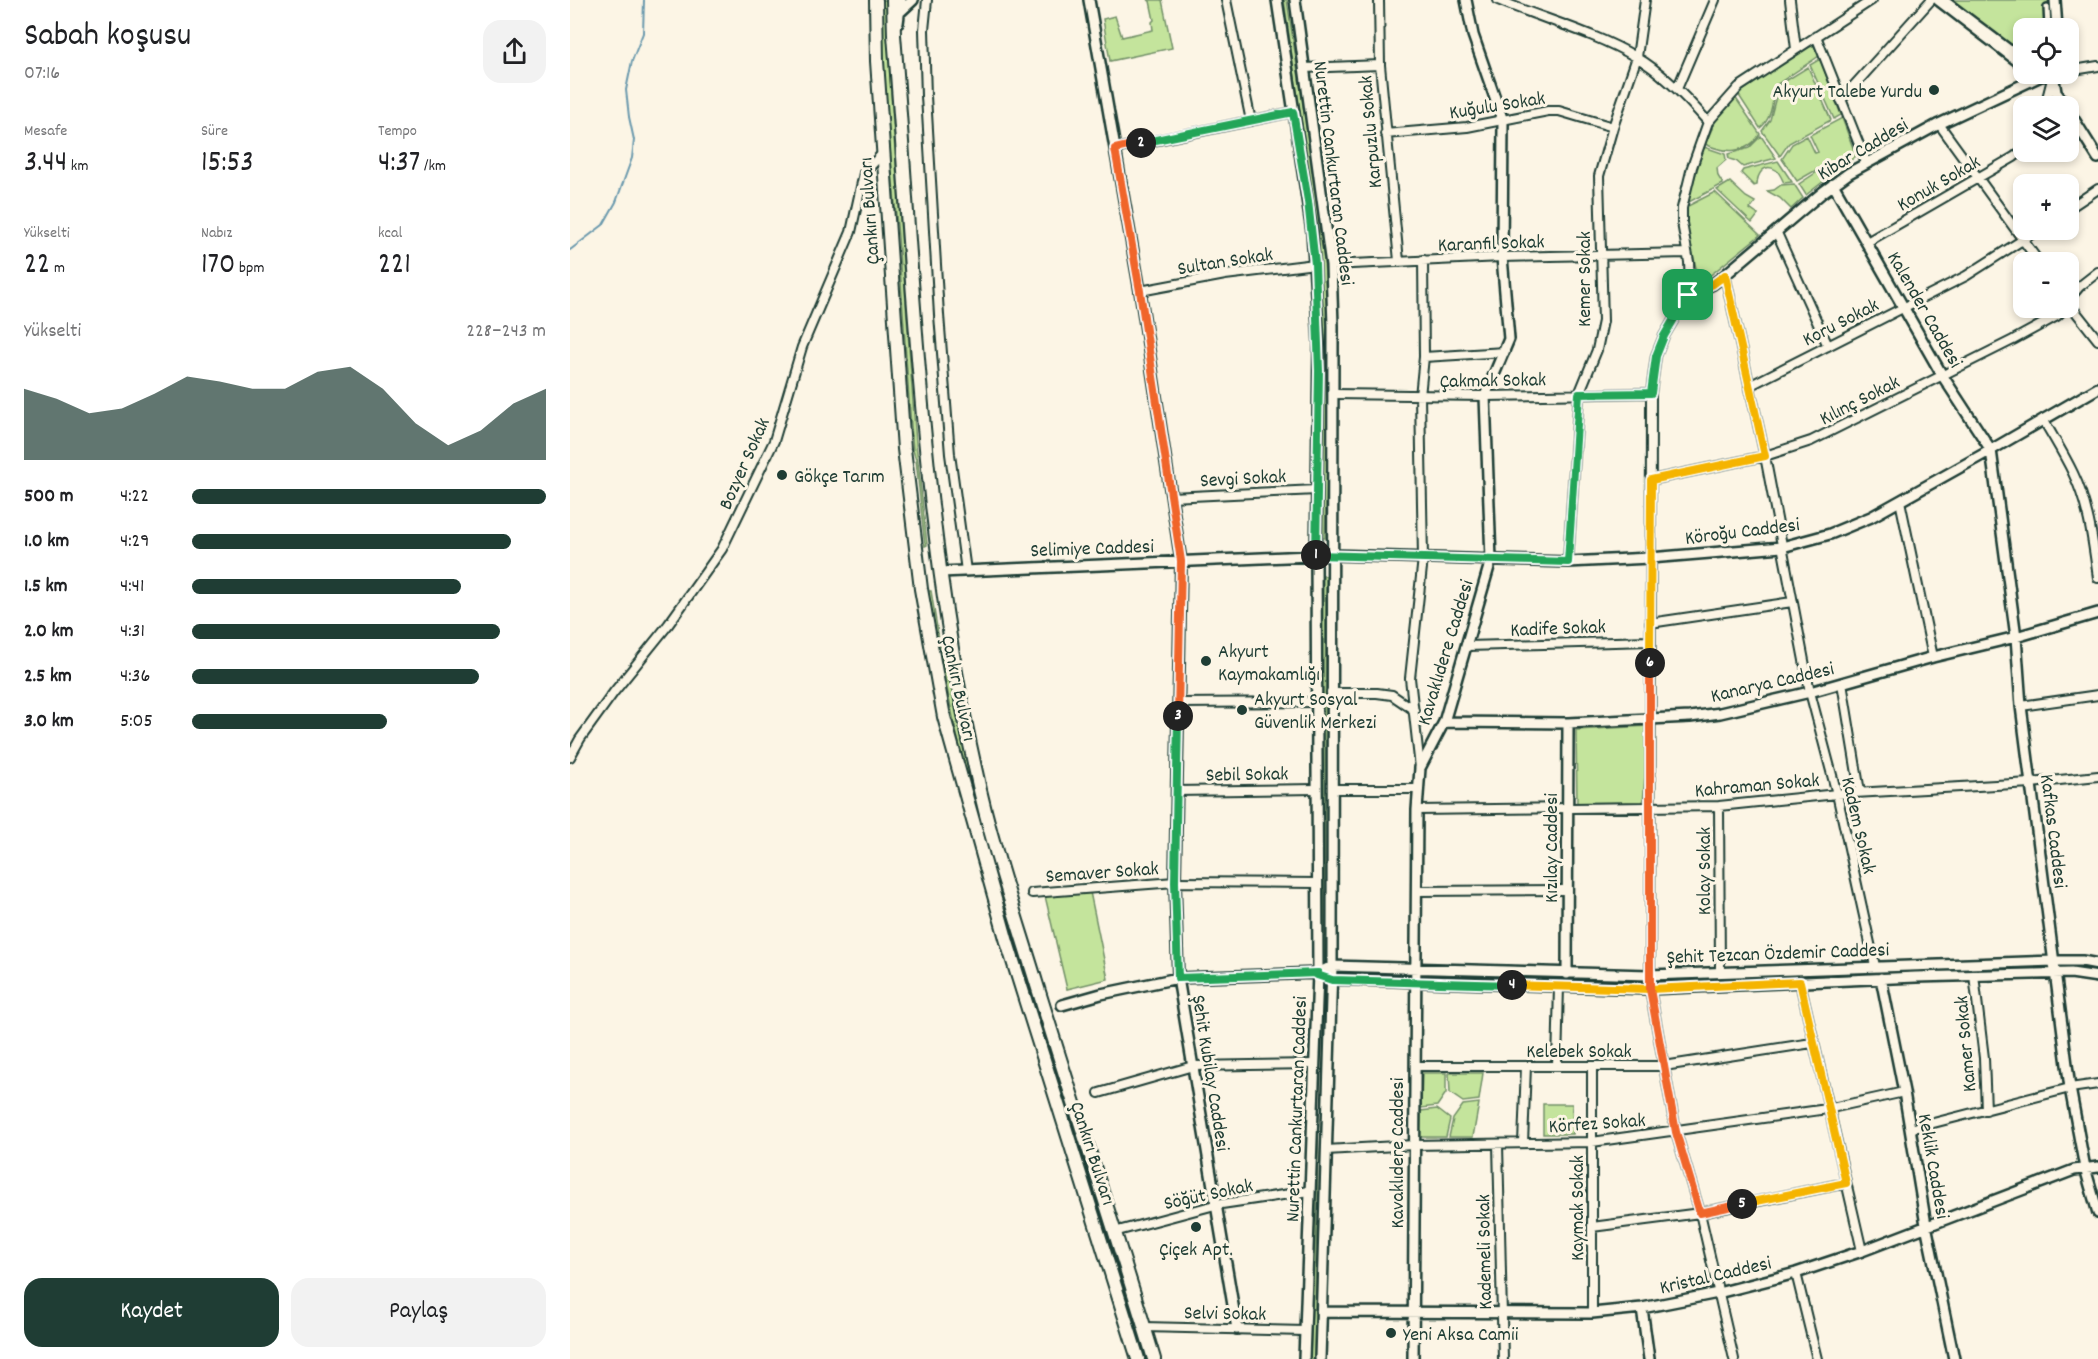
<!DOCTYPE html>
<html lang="tr">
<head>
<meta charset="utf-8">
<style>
	body { margin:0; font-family:Dekko,sans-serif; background:#f2f2f2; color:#202124; height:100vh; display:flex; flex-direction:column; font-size:22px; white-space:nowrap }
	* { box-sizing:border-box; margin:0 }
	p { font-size:20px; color:#757577 }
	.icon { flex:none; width:33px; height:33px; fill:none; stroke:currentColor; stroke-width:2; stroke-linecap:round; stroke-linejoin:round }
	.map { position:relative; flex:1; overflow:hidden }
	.side { display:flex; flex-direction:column; background:#fff; width:570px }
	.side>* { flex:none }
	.buttons { position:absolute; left:1443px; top:18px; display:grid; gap:12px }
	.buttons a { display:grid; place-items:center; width:66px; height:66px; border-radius:12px; background:#fff; box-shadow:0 3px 9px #0003; font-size:30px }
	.pin { position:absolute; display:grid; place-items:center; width:51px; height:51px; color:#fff; margin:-26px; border-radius:12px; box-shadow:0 3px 9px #0006 }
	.km { position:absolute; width:30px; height:30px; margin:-15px; border-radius:50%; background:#222; color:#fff; font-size:16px; line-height:30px; text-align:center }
	.round { display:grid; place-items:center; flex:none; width:63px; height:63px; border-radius:18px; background:#f2f2f2 }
	.headline { display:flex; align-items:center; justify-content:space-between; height:102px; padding:0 24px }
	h1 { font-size:33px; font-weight:600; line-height:45px }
	.figures { display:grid; grid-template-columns:repeat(3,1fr); gap:9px; height:102px; padding:6px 24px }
	.figures div { display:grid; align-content:center }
	.figures b { font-size:30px; font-weight:600 }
	.figures small { font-size:16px; font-weight:400 }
	.figures p { font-size:16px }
	.chart { height:168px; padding:12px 24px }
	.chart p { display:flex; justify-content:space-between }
	.chart svg { width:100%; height:108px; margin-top:6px; fill:#1f3d34; opacity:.7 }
	.button { display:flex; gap:12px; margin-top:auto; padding:12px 24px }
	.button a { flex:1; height:69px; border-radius:18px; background:#1f3d34; color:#fff; font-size:24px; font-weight:600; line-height:69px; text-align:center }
	.button a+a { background:#f2f2f2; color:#202124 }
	ul { padding:0 24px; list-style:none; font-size:20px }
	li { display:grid; grid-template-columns:96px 72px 1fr; align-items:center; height:45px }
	li i { height:15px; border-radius:8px; background:#1f3d34 }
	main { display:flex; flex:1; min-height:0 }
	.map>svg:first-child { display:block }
	.green { fill:#c4e49c; stroke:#729068; stroke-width:1.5 }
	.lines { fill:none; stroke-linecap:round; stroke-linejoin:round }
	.stream { stroke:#6b99ad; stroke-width:2 }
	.pedestrian-casing { stroke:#1f3d34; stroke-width:10 }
	.minor-casing { stroke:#1f3d34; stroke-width:12 }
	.tertiary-casing { stroke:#1f3d34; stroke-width:14 }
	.trunk-casing { stroke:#1f3d34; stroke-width:16 }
	.pedestrian { stroke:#fcf5e5; stroke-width:5 }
	.minor { stroke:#fcf5e5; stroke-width:8 }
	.tertiary { stroke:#fcf5e5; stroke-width:9 }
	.trunk { stroke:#fcf5e5; stroke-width:12 }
	.split-1-casing { stroke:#fff; stroke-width:12 }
	.split-2-casing { stroke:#fff; stroke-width:12 }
	.split-3-casing { stroke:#fff; stroke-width:12 }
	.split-4-casing { stroke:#fff; stroke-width:12 }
	.split-5-casing { stroke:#fff; stroke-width:12 }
	.split-6-casing { stroke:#fff; stroke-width:12 }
	.split-7-casing { stroke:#fff; stroke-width:12 }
	.split-1 { stroke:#22a559; stroke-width:8 }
	.split-2 { stroke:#22a559; stroke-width:8 }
	.split-3 { stroke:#f0652b; stroke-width:8 }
	.split-4 { stroke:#22a559; stroke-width:8 }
	.split-5 { stroke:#f5b400; stroke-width:8 }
	.split-6 { stroke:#f0652b; stroke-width:8 }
	.split-7 { stroke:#f5b400; stroke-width:8 }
	.poi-dot { fill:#1f3d34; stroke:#fcf5e5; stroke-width:2 }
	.labels { text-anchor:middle; stroke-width:6; stroke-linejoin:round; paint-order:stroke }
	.poi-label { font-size:20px; fill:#1f3d34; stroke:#fcf5e5; text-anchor:start }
	.street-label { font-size:20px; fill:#1f3d34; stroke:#fcf5e5 }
</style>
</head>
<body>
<main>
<section class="side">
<div class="headline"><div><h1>Sabah koşusu</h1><p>07:16</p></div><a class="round"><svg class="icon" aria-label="share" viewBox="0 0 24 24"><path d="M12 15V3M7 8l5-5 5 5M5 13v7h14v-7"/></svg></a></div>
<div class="figures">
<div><p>Mesafe</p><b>3.44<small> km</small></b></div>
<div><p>Süre</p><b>15:53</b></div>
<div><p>Tempo</p><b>4:37<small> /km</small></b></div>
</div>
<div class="figures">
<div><p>Yükselti</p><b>22<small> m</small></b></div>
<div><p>Nabız</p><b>170<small> bpm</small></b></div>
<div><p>kcal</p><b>221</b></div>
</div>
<div class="chart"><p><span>Yükselti</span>228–243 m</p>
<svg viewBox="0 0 160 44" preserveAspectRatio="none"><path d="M0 44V15L10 19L20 25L30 23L40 17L50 10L60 12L70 15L80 15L90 8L100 6L110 15L120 29L130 38L140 32L150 21L160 15V44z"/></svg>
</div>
<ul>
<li><b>500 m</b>4:22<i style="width:100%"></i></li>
<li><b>1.0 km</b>4:29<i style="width:90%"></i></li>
<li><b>1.5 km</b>4:41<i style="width:76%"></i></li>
<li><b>2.0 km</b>4:31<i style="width:87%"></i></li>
<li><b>2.5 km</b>4:36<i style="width:81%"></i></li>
<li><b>3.0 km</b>5:05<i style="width:55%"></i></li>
</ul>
<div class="button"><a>Kaydet</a><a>Paylaş</a></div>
</section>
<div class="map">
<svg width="1528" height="1359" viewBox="0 0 1528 1359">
	<rect width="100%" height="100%" fill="#fcf5e5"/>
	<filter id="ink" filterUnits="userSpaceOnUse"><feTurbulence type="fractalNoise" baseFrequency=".0167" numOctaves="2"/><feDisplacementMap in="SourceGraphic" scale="12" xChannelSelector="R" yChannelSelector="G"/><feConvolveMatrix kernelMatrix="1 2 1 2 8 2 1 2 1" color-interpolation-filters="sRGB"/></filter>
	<g filter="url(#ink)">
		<path class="green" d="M312 0H317L320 81 346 444 357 545 355 546 346 460 343 450C337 379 333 307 328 236 321 158 312 79 312 0Z
			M578 0H592L602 48 540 61 533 19 545 16 552 37 583 30 582 22 584 20 580 1Z
			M714 0H717C730 91 748 183 755 274 761 362 757 450 755 538H752L755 366 751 261Z
			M1378 0H1478L1479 28H1454L1453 58Z
			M1244 46 1249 56 1206 85C1202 100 1203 118 1190 128L1168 94 1238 47Z
			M1250 59 1271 115 1264 119 1240 65Z
			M1238 67 1261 120 1219 143 1210 156 1192 131 1200 120 1209 85Z
			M1165 97 1190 134C1177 155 1154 153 1135 144L1148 116Z
			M1272 118 1286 156 1236 195 1229 184 1247 172 1246 170 1227 181 1212 159 1222 144 1237 136 1245 153 1248 152 1240 135Z
			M1191 136 1206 158 1173 167 1166 161 1159 159 1158 154 1179 148Z
			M1134 147 1155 154 1156 160 1147 168 1148 176 1153 184 1117 203Z
			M1208 161 1222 182 1214 183C1212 179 1210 173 1206 170 1194 162 1187 175 1187 185L1184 186 1171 173 1173 170Z
			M1160 182 1176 197 1185 202 1180 209 1188 215 1182 223 1147 190Z
			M1224 184 1233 198 1221 209 1210 198 1197 191 1204 190 1211 185Z
			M1145 192 1190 235 1138 277 1131 273 1126 268 1115 215 1116 207Z
			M753 576H756L754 958 750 957Z
			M358 591H361L372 658 382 690 409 805 578 1359H573C521 1177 455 1000 407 817 387 742 372 667 358 591Z
			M1078 726 1073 805H1007L1006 730Z
			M520 892 538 979 497 989 475 896Z
			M1465 966 1466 968 1228 975 1093 982V980L1229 973Z
			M855 974 1059 981V983L855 977Z
			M751 995 744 1359H740Z
			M852 1073H876V1093L867 1106 851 1108Z
			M879 1073H913L909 1100 893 1102 880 1093Z
			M909 1103 903 1137H879L883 1119 893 1105Z
			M973 1104H1002L1003 1134H973Z
			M867 1109 880 1119 876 1137H850L851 1111Z"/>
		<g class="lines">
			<path class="stream" d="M0 250 33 225 46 202 62 158 64 140 59 117 56 90 62 61 73 33 74 0"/>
			<defs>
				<path id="pedestrian" d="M1376 0 1454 59
					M1477 7 1478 28"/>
				<path id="minor" d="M357 0 354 30 356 96 369 315 380 454 396 571
					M656 0 681 121
					M809 0 810 65 829 261
					M928 0C973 19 1023 32 1066 57 1092 72 1118 99 1138 122
					M1220 0 1226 49
					M1246 36 1296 162
					M734 68 810 65
					M1498 71 1528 66
					M1107 89 1145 0
					M1271 100 1361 0
					M1475 106 1482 79
					M1369 124 1469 262
					M815 134 897 127 978 111H989L1043 127
					M545 149 723 112
					M1498 209 1528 189
					M1206 231 1258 346
					M1297 242 1444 157 1454 149
					M761 265 932 257 1117 253
					M1155 275 1195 456 1240 692 1267 794 1305 966
					M570 291 655 275 745 264
					M1498 300 1510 286 1528 272
					M1498 302 1528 340
					M854 357 935 352
					M1179 386 1396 276 1468 230
					M764 394 915 396 1081 393
					M1473 419C1483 437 1494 454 1503 473 1519 506 1523 542 1528 578
					M1081 480 1195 456 1241 441 1443 340 1487 316 1495 308
					M601 497 747 490
					M1330 501 1363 657
					M998 562 1009 394 1027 350 1033 321 1029 176 1043 127 1067 57 1075 0
					M1080 623 1222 602
					M897 646 1080 641
					M1272 683 1290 792
					M761 693H807L822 695 844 710
					M608 703 747 702
					M1451 706 1528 695
					M0 757 10 739 44 692 98 625 152 549 204 441 232 347 281 232 294 173 313 153
					M850 768 840 678 853 558 850 396 854 357 853 260
					M762 789H849
					M606 791 747 789
					M1149 806 1150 971
					M847 810 1149 806 1267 794 1461 783 1528 776
					M847 891 998 890
					M462 893 605 882 747 883
					M1404 975 1414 1058 1416 1110
					M1230 982 1292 1251
					M845 1066H1094L1242 1043
					M987 1066 989 986
					M1022 1066V1313
					M529 1093 623 1066 744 1064
					M1340 1129 1500 1088 1528 1084
					M953 1143 956 1066
					M928 1144 933 1359
					M756 1150 844 1145 1022 1142 1257 1109 1334 1092
					M1022 1227 1130 1213 1276 1183
					M544 1232 645 1205 740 1191
					M1226 1273 1247 1359
					M574 1327 735 1331
					M1164 1359 1130 1213 1106 1132 1080 989 1081 393 1086 356 1094 336 1118 295 1120 286 1119 262 1112 223V208L1122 167 1138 122 1169 87 1302 0"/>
				<path id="tertiary" d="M519 0 570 291 611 561 605 882 608 978 667 1329
					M707 0 742 232 749 343 746 556 748 973 734 1359
					M725 0 761 265 763 326 762 966 750 1359
					M1368 0 1454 66
					M1485 0 1487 28
					M329 13 343 0
					M328 23 331 0
					M1498 110 1528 158
					M1263 184 1372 375 1421 450 1446 637 1451 706 1500 1088 1515 1168 1528 1213
					M1118 295 1143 284 1155 275 1253 192 1279 173 1369 124 1471 76 1483 74 1486 92 1496 106
					M371 572 763 555 998 562 1080 558 1212 547 1260 534 1301 517 1421 450 1528 388
					M874 722 998 723 1120 717 1150 713 1240 692 1363 657 1446 637 1528 613
					M997 974 998 723
					M1311 978 1334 1092 1356 1225 1384 1359
					M758 979 1080 989 1346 977 1501 973 1528 977
					M492 1005 531 994 608 978 748 973 762 966 1079 975 1484 961H1512L1528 964
					M1072 1308 1079 1359
					M751 1312 1022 1313 1072 1308 1148 1293 1226 1273 1292 1251 1504 1170 1528 1167
					M843 1359 847 810 850 768 874 722 921 560 915 396 939 339 932 257 933 121 903 35 896 0"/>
				<path id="trunk" d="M306 0 307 61 334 449 351 589 374 717 437 942 568 1359
					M323 0 324 35C344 282 351 530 406 772 421 843 445 913 466 982 505 1108 546 1233 584 1359"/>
			</defs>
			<use href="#pedestrian" class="pedestrian-casing"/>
			<use href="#minor" class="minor-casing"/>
			<use href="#tertiary" class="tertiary-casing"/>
			<use href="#trunk" class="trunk-casing"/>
			<use href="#pedestrian" class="pedestrian"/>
			<use href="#minor" class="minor"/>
			<use href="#tertiary" class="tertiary"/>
			<use href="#trunk" class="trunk"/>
		</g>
	</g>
	<g class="lines" filter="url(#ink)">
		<defs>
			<path id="split-1" d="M746 555 998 562 1009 394 1081 393 1086 356 1094 336 1118 295"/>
			<path id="split-2" d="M571 143 723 112 738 201 745 264 749 371 746 555"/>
			<path id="split-3" d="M571 143 545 149 570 291 611 561 608 716"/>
			<path id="split-4" d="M608 716 605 882 608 978 748 973 747 975 762 980 942 985"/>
			<path id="split-5" d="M942 985 1080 989 1230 982 1276 1183 1172 1204"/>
			<path id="split-6" d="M1080 663V989L1106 1132 1130 1213 1172 1204"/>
			<path id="split-7" d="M1080 663 1081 480 1195 456 1155 275 1143 284 1118 295"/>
		</defs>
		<use href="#split-1" class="split-1-casing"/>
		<use href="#split-2" class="split-2-casing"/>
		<use href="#split-3" class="split-3-casing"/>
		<use href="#split-4" class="split-4-casing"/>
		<use href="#split-5" class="split-5-casing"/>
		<use href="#split-6" class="split-6-casing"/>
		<use href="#split-7" class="split-7-casing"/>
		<use href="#split-1" class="split-1"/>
		<use href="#split-2" class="split-2"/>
		<use href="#split-3" class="split-3"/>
		<use href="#split-4" class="split-4"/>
		<use href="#split-5" class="split-5"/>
		<use href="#split-6" class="split-6"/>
		<use href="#split-7" class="split-7"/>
	</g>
	<g class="poi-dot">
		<circle cx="1364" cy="90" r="6"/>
		<circle cx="212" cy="475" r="6"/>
		<circle cx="636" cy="661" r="6"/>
		<circle cx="672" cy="710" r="6"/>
		<circle cx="626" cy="1227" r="6"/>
		<circle cx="821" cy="1333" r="6"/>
	</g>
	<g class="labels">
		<g class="poi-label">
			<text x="1352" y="97" text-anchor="end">Akyurt Talebe Yurdu</text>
			<text x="224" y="482">Gökçe Tarım</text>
			<text x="648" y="657">Akyurt<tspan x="648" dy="23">Kaymakamlığı</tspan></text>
			<text x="684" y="705">Akyurt Sosyal<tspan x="684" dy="23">Güvenlik Merkezi</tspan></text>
			<text x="626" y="1255" text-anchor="middle">Çiçek Apt.</text>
			<text x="833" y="1340">Yeni Aksa Camii</text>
		</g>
		<g class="street-label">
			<text transform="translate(927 104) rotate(-9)" y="7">Kuğulu Sokak</text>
			<text transform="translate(799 132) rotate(-95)" y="7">Karpuzlu Sokak</text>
			<text transform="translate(1292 148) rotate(-31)" y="7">Kibar Caddesi</text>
			<text transform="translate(765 173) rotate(83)" y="7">Nurettin Cankurtaran Caddesi</text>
			<text transform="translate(1368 182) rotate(-30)" y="7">Konuk Sokak</text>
			<text transform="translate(298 211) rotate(-94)" y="7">Çankırı Bulvarı</text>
			<text transform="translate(921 242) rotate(-2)" y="7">Karanfil Sokak</text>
			<text transform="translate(655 260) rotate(-9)" y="7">Sultan Sokak</text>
			<text transform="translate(1013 279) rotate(-90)" y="7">Kemer Sokak</text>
			<text transform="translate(1356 309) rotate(60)" y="7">Kalender Caddesi</text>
			<text transform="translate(1270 321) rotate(-27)" y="7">Koru Sokak</text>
			<text transform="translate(923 379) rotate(-1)" y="7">Çakmak Sokak</text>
			<text transform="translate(1289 399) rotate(-27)" y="7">Kılınç Sokak</text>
			<text transform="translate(173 463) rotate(-66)" y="7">Bozyer Sokak</text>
			<text transform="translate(673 477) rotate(-3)" y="7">Sevgi Sokak</text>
			<text transform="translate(1172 530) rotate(-7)" y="7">Köroğu Caddesi</text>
			<text transform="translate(522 547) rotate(-2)" y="7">Selimiye Caddesi</text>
			<text transform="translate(988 627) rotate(-2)" y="7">Kadife Sokak</text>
			<text transform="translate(874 652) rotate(-73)" y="7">Kavaklıdere Caddesi</text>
			<text transform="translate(1202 681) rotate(-13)" y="7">Kanarya Caddesi</text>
			<text transform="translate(390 688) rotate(78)" y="7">Çankırı Bulvarı</text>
			<text transform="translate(677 773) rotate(-1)" y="7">Sebil Sokak</text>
			<text transform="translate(1187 784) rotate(-5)" y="7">Kahraman Sokak</text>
			<text transform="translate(1290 825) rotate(77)" y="7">Kadem Sokak</text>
			<text transform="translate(1485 831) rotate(83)" y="7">Kafkas Caddesi</text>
			<text transform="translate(980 848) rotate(-90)" y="7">Kızılay Caddesi</text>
			<text transform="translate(532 871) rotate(-4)" y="7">Semaver Sokak</text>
			<text transform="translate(1133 871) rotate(-90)" y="7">Kolay Sokak</text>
			<text transform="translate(1208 952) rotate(-2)" y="7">Şehit Tezcan Özdemir Caddesi</text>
			<text transform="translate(1394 1044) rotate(-95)" y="7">Kamer Sokak</text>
			<text x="1009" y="1057">Kelebek Sokak</text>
			<text transform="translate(642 1073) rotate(81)" y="7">Şehit Kubilay Caddesi</text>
			<text transform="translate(725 1109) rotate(-88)" y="7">Nurettin Cankurtaran Caddesi</text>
			<text transform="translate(1027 1122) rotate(-4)" y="7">Körfez Sokak</text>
			<text transform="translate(524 1153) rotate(72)" y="7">Çankırı Bulvarı</text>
			<text transform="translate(826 1153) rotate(-90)" y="7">Kavaklıdere Caddesi</text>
			<text transform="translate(1365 1166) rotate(80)" y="7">Keklik Caddesi</text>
			<text transform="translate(638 1193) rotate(-12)" y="7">Söğüt Sokak</text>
			<text transform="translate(1006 1208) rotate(-90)" y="7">Kaymak Sokak</text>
			<text transform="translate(913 1252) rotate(-91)" y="7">Kademeli Sokak</text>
			<text transform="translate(1145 1274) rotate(-13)" y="7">Kristal Caddesi</text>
			<text transform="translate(655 1312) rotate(1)" y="7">Selvi Sokak</text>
		</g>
	</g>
</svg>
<div class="buttons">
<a><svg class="icon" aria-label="locate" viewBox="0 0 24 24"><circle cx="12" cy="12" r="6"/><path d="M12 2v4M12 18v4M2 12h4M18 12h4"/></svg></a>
<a><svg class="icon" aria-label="layers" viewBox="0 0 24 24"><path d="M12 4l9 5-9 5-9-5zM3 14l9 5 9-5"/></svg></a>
<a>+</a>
<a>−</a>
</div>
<div class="pin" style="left:1118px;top:295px;background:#1e9e55"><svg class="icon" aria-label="arrive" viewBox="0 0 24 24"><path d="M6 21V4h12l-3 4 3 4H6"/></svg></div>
<b class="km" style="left:746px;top:555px">1</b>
<b class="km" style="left:571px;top:143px">2</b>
<b class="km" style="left:608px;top:716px">3</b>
<b class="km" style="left:942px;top:985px">4</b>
<b class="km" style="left:1172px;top:1204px">5</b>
<b class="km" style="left:1080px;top:663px">6</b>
</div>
</main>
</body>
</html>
